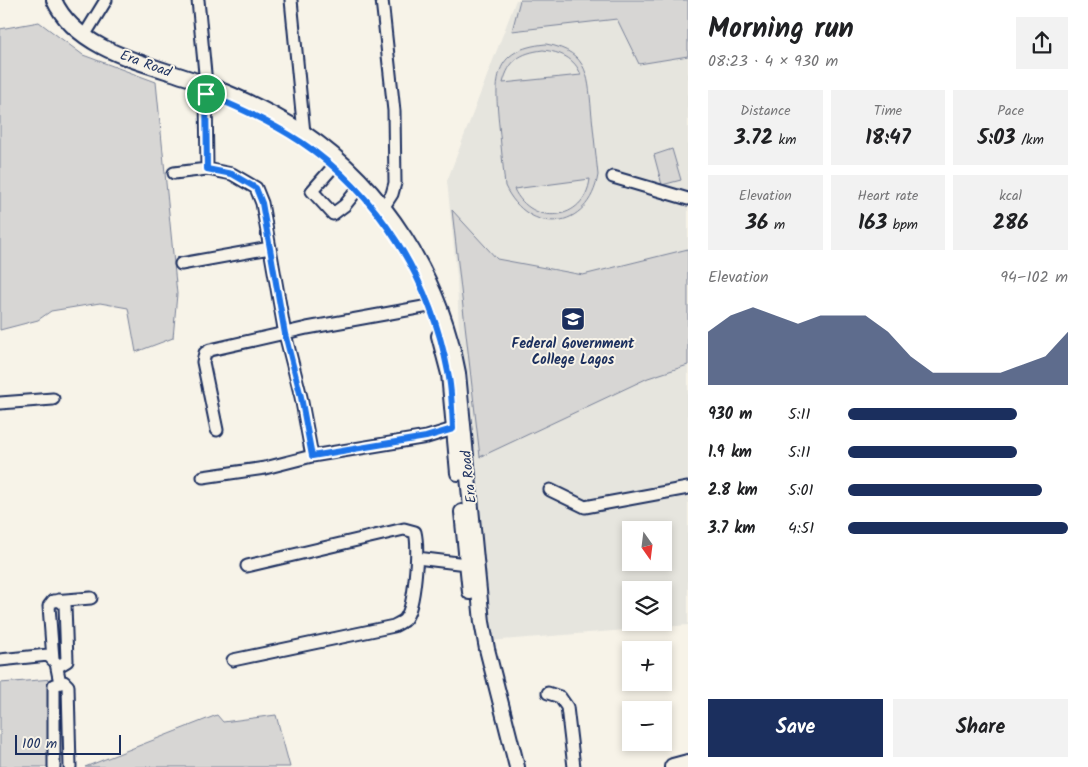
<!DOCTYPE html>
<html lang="en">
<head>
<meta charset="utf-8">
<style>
	body { margin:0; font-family:Kalam,sans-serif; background:#f2f2f2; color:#202124; height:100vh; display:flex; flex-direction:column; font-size:19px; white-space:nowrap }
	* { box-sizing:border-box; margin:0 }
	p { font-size:16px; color:#757577 }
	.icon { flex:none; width:28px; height:28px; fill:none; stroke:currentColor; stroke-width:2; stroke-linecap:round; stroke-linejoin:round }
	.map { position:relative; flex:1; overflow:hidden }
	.panel { display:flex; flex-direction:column; background:#fff; width:400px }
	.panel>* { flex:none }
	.needle { width:32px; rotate:166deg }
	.tools { position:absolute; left:622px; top:521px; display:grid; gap:10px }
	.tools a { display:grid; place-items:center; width:50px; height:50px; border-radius:0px; background:#fff; box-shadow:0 2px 8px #0003; font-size:25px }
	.scale { position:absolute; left:15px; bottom:12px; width:106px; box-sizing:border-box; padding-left:5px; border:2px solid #1b2f5e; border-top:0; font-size:14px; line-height:18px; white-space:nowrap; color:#1b2f5e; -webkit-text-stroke:4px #f7f3e8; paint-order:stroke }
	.pin { position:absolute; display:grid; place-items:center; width:42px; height:42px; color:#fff; margin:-21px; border:2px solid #fff; border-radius:50%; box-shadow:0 1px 5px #0007 }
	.round { display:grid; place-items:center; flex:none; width:52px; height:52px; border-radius:0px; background:#f2f2f2 }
	.head { display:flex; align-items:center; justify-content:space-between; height:85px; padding:0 20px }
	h1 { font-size:28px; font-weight:600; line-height:38px }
	.metrics { display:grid; grid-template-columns:repeat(3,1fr); gap:8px; height:85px; padding:5px 20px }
	.metrics div { display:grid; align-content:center; border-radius:0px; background:#f2f2f2; text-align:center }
	.metrics b { font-size:21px; font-weight:600 }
	.metrics small { font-size:14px; font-weight:400 }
	.metrics p { font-size:14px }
	.chart { height:140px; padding:10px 20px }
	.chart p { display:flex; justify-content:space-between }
	.chart svg { width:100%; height:90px; margin-top:5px; fill:#1b2f5e; opacity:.7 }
	.action { display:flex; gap:10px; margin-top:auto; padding:10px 20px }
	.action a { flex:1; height:58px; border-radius:0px; background:#1b2f5e; color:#fff; font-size:20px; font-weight:600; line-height:58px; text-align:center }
	.action a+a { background:#f2f2f2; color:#202124 }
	ul { padding:0 20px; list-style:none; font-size:16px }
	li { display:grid; grid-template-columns:80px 60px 1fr; align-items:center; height:38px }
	li i { height:12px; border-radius:6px; background:#1b2f5e }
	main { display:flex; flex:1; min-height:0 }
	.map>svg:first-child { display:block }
	.built { fill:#e6e5de; fill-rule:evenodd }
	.green { fill:#d7d6d4; stroke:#798299; fill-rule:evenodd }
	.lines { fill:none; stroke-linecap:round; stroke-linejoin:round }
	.minor-casing { stroke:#1b2f5e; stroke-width:15 }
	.major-casing { stroke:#1b2f5e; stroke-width:18 }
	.highway-casing { stroke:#1b2f5e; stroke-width:20 }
	.minor { stroke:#f7f3e8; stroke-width:11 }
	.major { stroke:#f7f3e8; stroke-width:14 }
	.highway { stroke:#f7f3e8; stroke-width:16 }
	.route-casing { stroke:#fff; stroke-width:10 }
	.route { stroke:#1a73e8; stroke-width:6 }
	.labels { text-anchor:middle; stroke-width:4; stroke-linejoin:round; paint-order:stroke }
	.street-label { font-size:14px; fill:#1b2f5e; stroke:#f7f3e8 }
	.poi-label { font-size:14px; font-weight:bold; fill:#1b2f5e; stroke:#f7f3e8 }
</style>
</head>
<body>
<main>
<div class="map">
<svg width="688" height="767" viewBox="0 0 688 767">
	<rect width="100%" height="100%" fill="#f7f3e8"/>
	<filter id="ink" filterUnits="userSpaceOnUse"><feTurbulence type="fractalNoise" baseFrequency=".02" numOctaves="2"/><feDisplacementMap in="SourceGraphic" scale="10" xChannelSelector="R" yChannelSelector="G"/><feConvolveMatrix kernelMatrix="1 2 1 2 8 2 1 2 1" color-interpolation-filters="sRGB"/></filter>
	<g filter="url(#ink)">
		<path class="built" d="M516 0H688V625L489 641 460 360 457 278 447 181ZM631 530H664V562H631ZM631 590H664V622H631Z"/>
		<path class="green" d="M520 0H688V56L639 64 617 19 512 31Z
			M39 22 83 55 156 82 177 294 173 338 136 352 128 308 100 303 51 311 38 320 0 330V29Z
			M546 44C591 52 588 79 592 117 594 137 596 156 598 175 589 231 529 237 505 186 503 166 501 145 499 125 495 81 491 49 546 44ZM543 50C560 52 575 58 581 75L503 83C509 60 520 53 543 50ZM590 179C585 222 532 227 514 189Z
			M672 149 681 180 662 185 654 155Z
			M452 210 497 259 583 275 688 249V365L648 378 480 457Z
			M53 679 54 767H0V683Z
			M217 715 223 722 276 715 290 767H85Z"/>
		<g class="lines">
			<defs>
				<path id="minor" d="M198 0 206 84
					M291 0 304 133
					M382 0 394 111 395 183 392 194 383 208
					M84 36 106 0
					M206 94 207 169 232 174 256 188 262 203 285 334 301 397 312 456
					M333 167 312 191 333 214 345 205 357 190
					M174 173 207 169
					M613 177 688 199
					M181 264 270 248
					M0 403 53 399
					M217 430 203 362 205 353 210 350 307 328 429 306
					M203 477 265 468 312 456 427 437 453 429
					M550 490 585 507 688 488
					M417 558 466 564
					M53 659 49 606 53 601 91 598
					M0 660 48 655 56 663 60 683
					M233 660 394 626C397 624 403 622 405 619 415 607 419 548 415 532L404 529 247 566
					M57 667 67 661 65 605 59 600
					M548 693 560 697 567 707 574 767
					M54 767V685L64 682 68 686 70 767"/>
				<path id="major" d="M54 0C78 54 156 65 205 84 239 97 273 113 304 133 385 188 440 277 458 373L482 622 487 649 517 767
					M439 336 449 374 458 473
					M462 512 470 592"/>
				<path id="highway" d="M673 767 688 763"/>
			</defs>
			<use href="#minor" class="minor-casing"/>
			<use href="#major" class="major-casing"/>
			<use href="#highway" class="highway-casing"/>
			<use href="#minor" class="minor"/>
			<use href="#major" class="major"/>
			<use href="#highway" class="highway"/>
		</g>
	</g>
	<g class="lines" filter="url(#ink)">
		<defs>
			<path id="route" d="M206 94C238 107 271 122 301 142 379 194 431 281 448 372 452 391 452 410 453 429L426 437 312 456 301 397 285 334 262 203 256 188 232 174 207 169Z"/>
		</defs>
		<use href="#route" class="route-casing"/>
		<use href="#route" class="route"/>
	</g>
	<defs>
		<symbol id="school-square" viewBox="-11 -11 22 22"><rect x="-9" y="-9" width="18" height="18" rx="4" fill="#1b2f5e" stroke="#f7f3e8"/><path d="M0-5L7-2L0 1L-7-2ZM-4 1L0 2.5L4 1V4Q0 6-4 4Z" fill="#fff"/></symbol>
	</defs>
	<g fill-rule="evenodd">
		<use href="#school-square" x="559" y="305" width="28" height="28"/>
	</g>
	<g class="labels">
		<g class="street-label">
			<text transform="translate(146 63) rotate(20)" y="5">Era Road</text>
			<text transform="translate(468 477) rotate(-96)" y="5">Era Road</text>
		</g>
		<g class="poi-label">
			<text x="573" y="348">Federal Government<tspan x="573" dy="16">College Lagos</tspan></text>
		</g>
	</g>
</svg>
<div class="tools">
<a><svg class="needle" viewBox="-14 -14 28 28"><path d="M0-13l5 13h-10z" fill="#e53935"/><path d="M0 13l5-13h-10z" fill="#757577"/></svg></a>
<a><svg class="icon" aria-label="layers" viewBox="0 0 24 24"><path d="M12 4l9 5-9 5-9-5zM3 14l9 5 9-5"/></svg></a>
<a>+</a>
<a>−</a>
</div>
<div class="scale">100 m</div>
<div class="pin" style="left:206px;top:94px;background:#1e9e55"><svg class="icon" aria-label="arrive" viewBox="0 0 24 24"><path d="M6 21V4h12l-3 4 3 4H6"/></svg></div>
</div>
<section class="panel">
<div class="head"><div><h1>Morning run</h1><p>08:23 · 4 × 930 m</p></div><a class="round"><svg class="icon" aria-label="share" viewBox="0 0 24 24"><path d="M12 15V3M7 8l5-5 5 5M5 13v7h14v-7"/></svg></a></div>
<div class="metrics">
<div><p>Distance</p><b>3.72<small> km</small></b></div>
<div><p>Time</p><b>18:47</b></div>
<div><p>Pace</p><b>5:03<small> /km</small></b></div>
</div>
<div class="metrics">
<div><p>Elevation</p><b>36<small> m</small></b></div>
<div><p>Heart rate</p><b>163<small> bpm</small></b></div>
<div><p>kcal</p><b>286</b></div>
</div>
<div class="chart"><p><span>Elevation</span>94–102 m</p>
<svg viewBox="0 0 160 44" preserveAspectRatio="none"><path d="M0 44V18L10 10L20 6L30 10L40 14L50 10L60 10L70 10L80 18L90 30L100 38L110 38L120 38L130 38L140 34L150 30L160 18V44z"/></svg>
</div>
<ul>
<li><b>930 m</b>5:11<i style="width:77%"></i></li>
<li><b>1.9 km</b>5:11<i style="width:77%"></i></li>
<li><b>2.8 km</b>5:01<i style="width:88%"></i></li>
<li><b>3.7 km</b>4:51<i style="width:100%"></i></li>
</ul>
<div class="action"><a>Save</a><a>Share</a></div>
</section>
</main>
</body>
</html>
